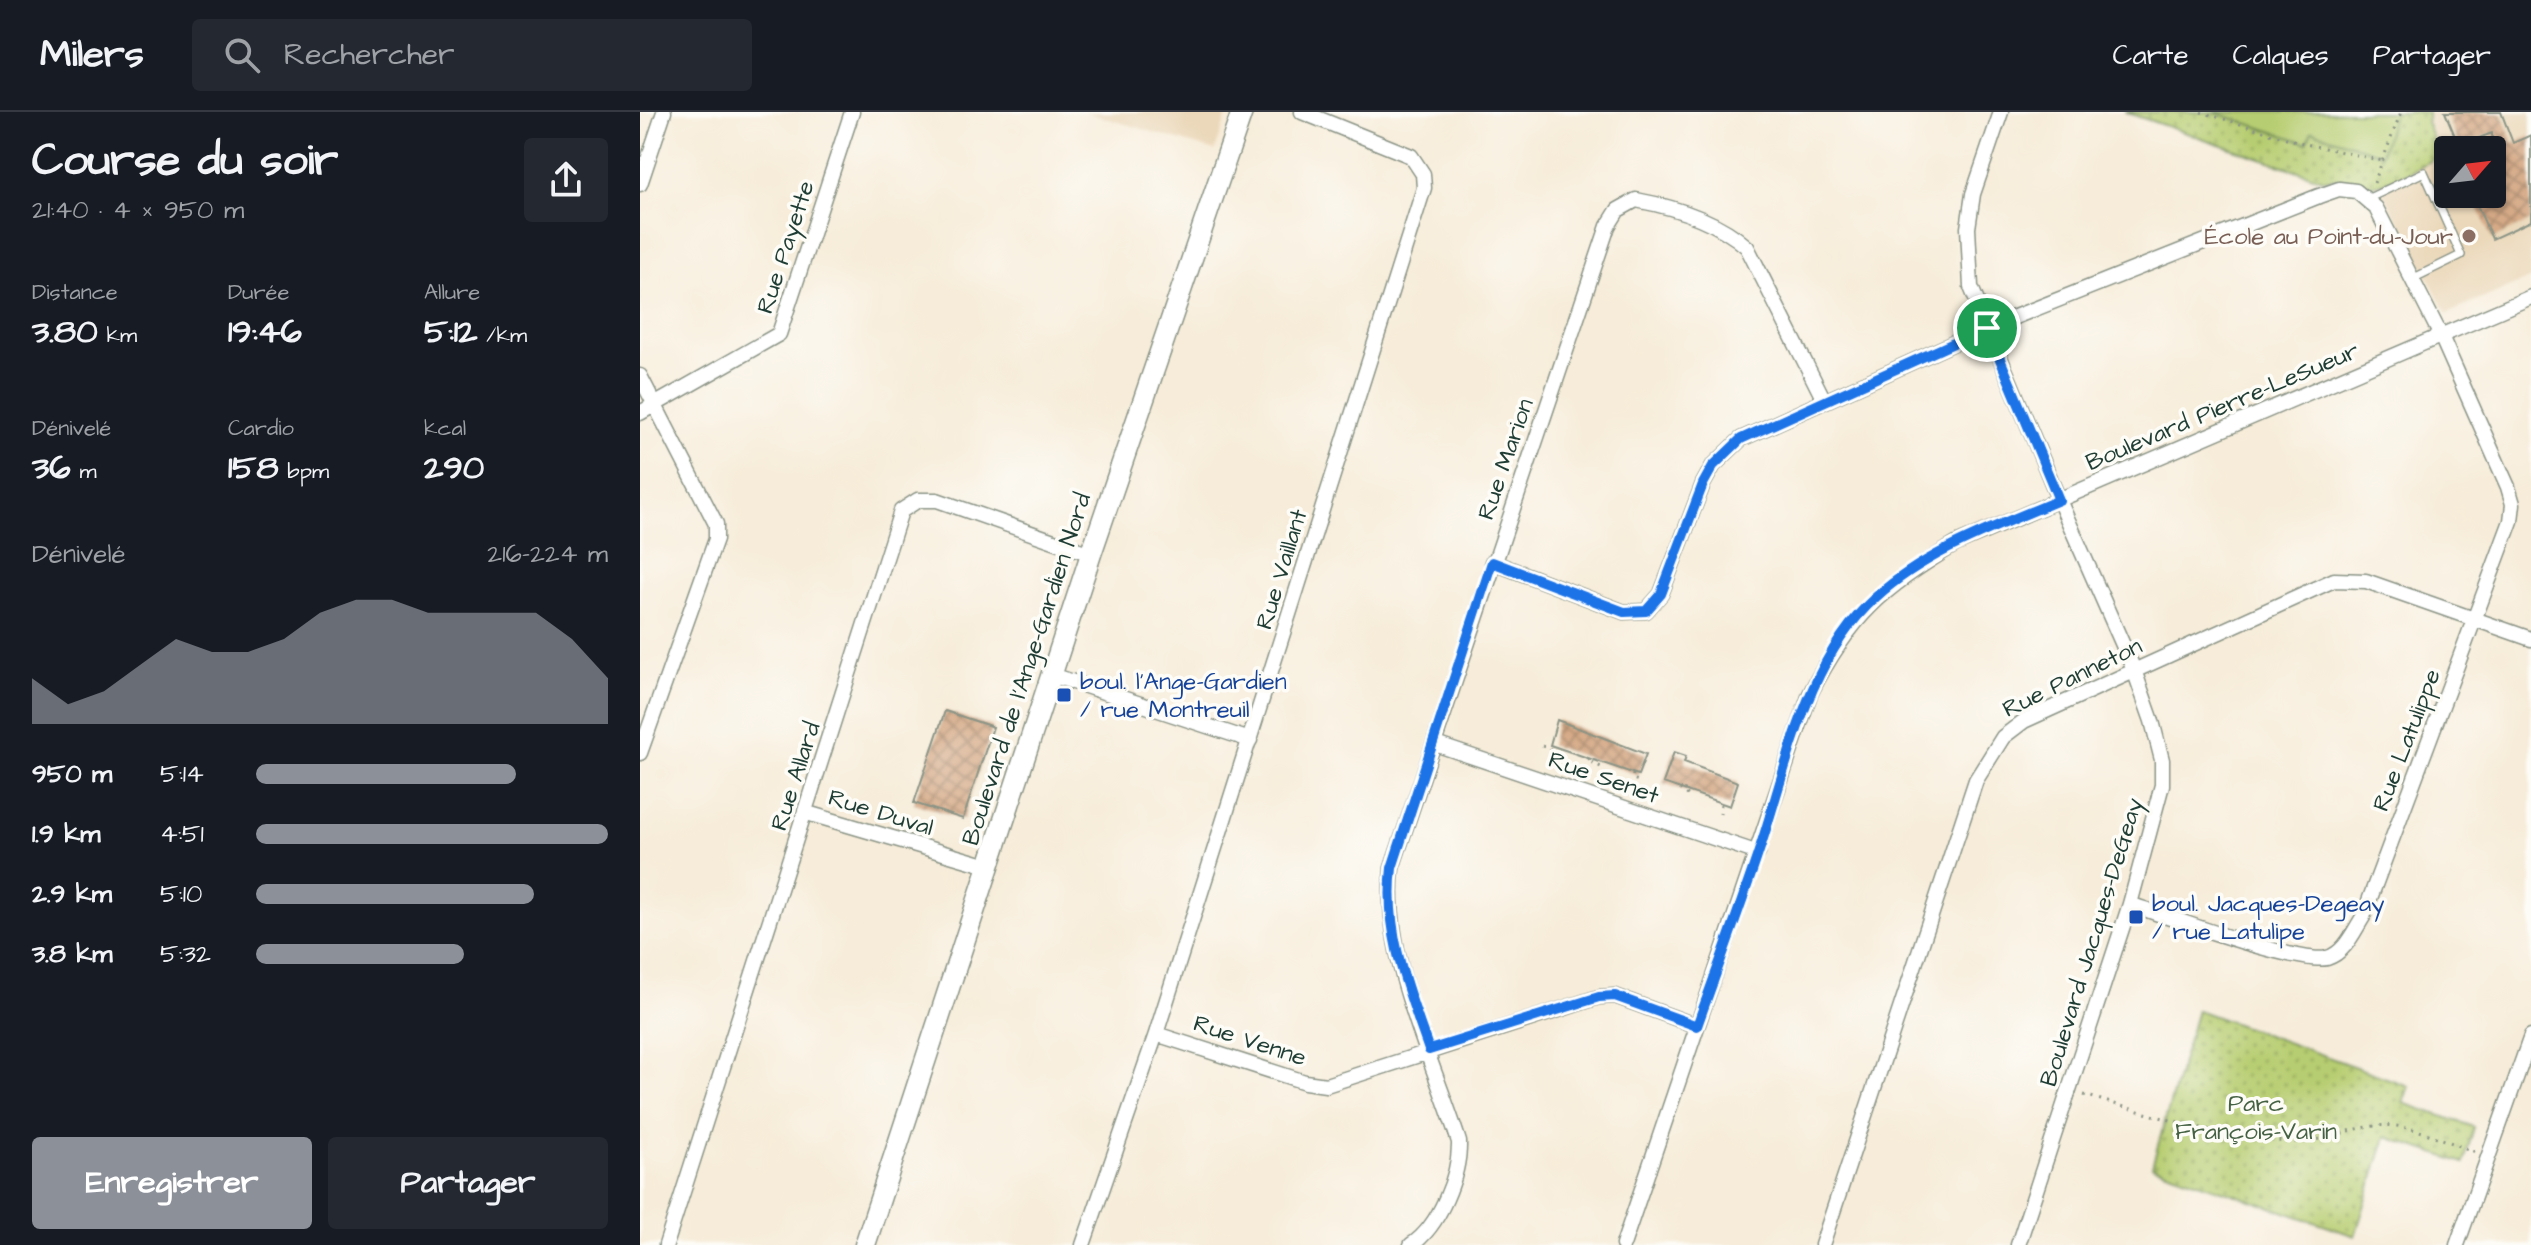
<!DOCTYPE html>
<html lang="fr">
<head>
<meta charset="utf-8">
<style>
	body { margin:0; font-family:"Architects Daughter",sans-serif; background:#242831; color:#f1f3f6; height:100vh; display:flex; flex-direction:column; font-size:30px; white-space:nowrap }
	* { box-sizing:border-box; margin:0 }
	p { font-size:26px; color:#9ea1a6 }
	.icon { flex:none; width:44px; height:44px; fill:none; stroke:currentColor; stroke-width:2; stroke-linecap:round; stroke-linejoin:round }
	.map { position:relative; flex:1; overflow:hidden }
	.details { display:flex; flex-direction:column; background:#171b24; width:640px }
	.details>* { flex:none }
	.needle { width:52px; rotate:62deg }
	.controls { position:absolute; left:1794px; top:24px; display:grid; gap:16px }
	.controls a { display:grid; place-items:center; width:72px; height:72px; border-radius:8px; background:#171b24; box-shadow:0 2px 6px #0004; font-size:40px }
	.pin { position:absolute; display:grid; place-items:center; width:68px; height:68px; color:#fff; margin:-34px; border:4px solid #fff; border-radius:50%; box-shadow:0 2px 8px #0007 }
	.round { display:grid; place-items:center; flex:none; width:84px; height:84px; border-radius:8px; background:#242831 }
	.headline { display:flex; align-items:center; justify-content:space-between; height:136px; padding:0 32px }
	h1 { font-size:44px; font-weight:800; line-height:60px }
	.stats { display:grid; grid-template-columns:repeat(3,1fr); gap:12px; height:136px; padding:8px 32px }
	.stats div { display:grid; align-content:center }
	.stats b { font-size:34px; font-weight:800 }
	.stats small { font-size:22px; font-weight:400 }
	.stats p { font-size:22px }
	.chart { height:224px; padding:16px 32px }
	.chart p { display:flex; justify-content:space-between }
	.chart svg { width:100%; height:144px; margin-top:8px; fill:#8c9099; opacity:.7 }
	.primary-button { display:flex; gap:16px; margin-top:auto; padding:16px 32px }
	.primary-button a { flex:1; height:92px; border-radius:8px; background:#8c9099; color:#fff; font-size:32px; font-weight:800; line-height:92px; text-align:center }
	.primary-button a+a { background:#242831; color:#f1f3f6 }
	ul { padding:0 32px; list-style:none; font-size:26px }
	li { display:grid; grid-template-columns:128px 96px 1fr; align-items:center; height:60px }
	li i { height:20px; border-radius:10px; background:#8c9099 }
	header { display:flex; align-items:center; gap:48px; box-sizing:border-box; height:112px; padding:0 40px; background:#171b24; border-bottom:2px solid #363941 }
	header strong { font-size:38px }
	nav { display:flex; gap:44px; margin-inline-start:auto; font-size:28px }
	.search { width:560px; height:72px; background:#242831; display:flex; align-items:center; gap:20px; box-sizing:border-box; padding:0 28px; border-radius:8px; color:#9ea1a6; font-size:30px }
	main { display:flex; flex:1; min-height:0 }
	.map>svg:first-child { display:block }
	.built { fill:#ebd8ba; fill-rule:evenodd }
	.park { fill:url(#park-dots); stroke:#6b8552; stroke-width:2 }
	.pitch { fill:#b7cd71; stroke:#6b8552; stroke-width:2 }
	.building { fill:url(#building-cross-hatch) }
	.lines { fill:none; stroke-linecap:round; stroke-linejoin:round }
	.lane-casing { stroke:#8b9486; stroke-width:10 }
	.street-casing { stroke:#8b9486; stroke-width:17 }
	.secondary-casing { stroke:#8b9486; stroke-width:23 }
	.path { stroke:#8b9486; stroke-width:3; stroke-dasharray:2 6; stroke-linecap:butt }
	.lane { stroke:#fff; stroke-width:7 }
	.street { stroke:#fff; stroke-width:14 }
	.secondary { stroke:#fff; stroke-width:20 }
	.route-casing { stroke:#fff; stroke-width:16 }
	.route { stroke:#1a73e8; stroke-width:10 }
	.education-dot { fill:#8d6e63; stroke:#fdfcf7; stroke-width:3 }
	.transit-dot { fill:#1a4fb4; stroke:#fdfcf7; stroke-width:3 }
	.labels { text-anchor:middle; stroke-width:7; stroke-linejoin:round; paint-order:stroke }
	.education-label { font-size:24px; fill:#785e54; stroke:#fdfcf7; text-anchor:end }
	.street-label { font-size:24px; fill:#1f3d34; stroke:#fdfcf7 }
	.transit-label { font-size:24px; fill:#164399; stroke:#fdfcf7; text-anchor:start }
	.park-label { font-size:24px; fill:#456143; stroke:#fdfcf7 }
</style>
</head>
<body>
<header>
<strong>Milers</strong>
<div class="search"><svg class="icon" aria-label="search" viewBox="0 0 24 24"><circle cx="10" cy="10" r="6"/><path d="M15 15l6 6"/></svg>Rechercher</div>
<nav><a>Carte</a><a>Calques</a><a>Partager</a></nav>
</header>
<main>
<section class="details">
<div class="headline"><div><h1>Course du soir</h1><p>21:40 · 4 × 950 m</p></div><a class="round"><svg class="icon" aria-label="share" viewBox="0 0 24 24"><path d="M12 15V3M7 8l5-5 5 5M5 13v7h14v-7"/></svg></a></div>
<div class="stats">
<div><p>Distance</p><b>3.80<small> km</small></b></div>
<div><p>Durée</p><b>19:46</b></div>
<div><p>Allure</p><b>5:12<small> /km</small></b></div>
</div>
<div class="stats">
<div><p>Dénivelé</p><b>36<small> m</small></b></div>
<div><p>Cardio</p><b>158<small> bpm</small></b></div>
<div><p>kcal</p><b>290</b></div>
</div>
<div class="chart"><p><span>Dénivelé</span>216–224 m</p>
<svg viewBox="0 0 160 44" preserveAspectRatio="none"><path d="M0 44V30L10 38L20 34L30 26L40 18L50 22L60 22L70 18L80 10L90 6L100 6L110 10L120 10L130 10L140 10L150 18L160 30V44z"/></svg>
</div>
<ul>
<li><b>950 m</b>5:14<i style="width:74%"></i></li>
<li><b>1.9 km</b>4:51<i style="width:100%"></i></li>
<li><b>2.9 km</b>5:10<i style="width:79%"></i></li>
<li><b>3.8 km</b>5:32<i style="width:59%"></i></li>
</ul>
<div class="primary-button"><a>Enregistrer</a><a>Partager</a></div>
</section>
<div class="map">
<svg width="1891" height="1133" viewBox="0 0 1891 1133">
	<defs>
		<pattern id="park-dots" width="8" height="8" patternUnits="userSpaceOnUse" patternTransform="scale(2)"><rect width="8" height="8" fill="#b7cd71"/><path d="M2 2h.1M6 6h.1" fill="none" stroke="#94a85e" stroke-width="1.8" stroke-linecap="round"/></pattern>
		<pattern id="building-cross-hatch" width="8" height="8" patternUnits="userSpaceOnUse" patternTransform="scale(2)"><rect width="8" height="8" fill="#d6aa87"/><path d="M0 0l8 8M0 8l8-8" fill="none" stroke="#ad8c6f"/></pattern>
	</defs>
	<rect width="100%" height="100%" fill="#fdfcf7"/>
	<filter id="ink" filterUnits="userSpaceOnUse"><feTurbulence type="fractalNoise" baseFrequency=".0125" numOctaves="2"/><feDisplacementMap in="SourceGraphic" scale="16" xChannelSelector="R" yChannelSelector="G"/><feConvolveMatrix kernelMatrix="1 2 1 2 8 2 1 2 1" color-interpolation-filters="sRGB"/></filter>
	<filter id="wash" filterUnits="userSpaceOnUse"><feTurbulence type="fractalNoise" baseFrequency=".006" numOctaves="4" result="noise"/><feDisplacementMap in="SourceGraphic" scale="32" xChannelSelector="R" yChannelSelector="G"/><feGaussianBlur stdDeviation="1.8" result="paint"/><feColorMatrix in="noise" values="0 0 0 0 0 0 0 0 0 0 0 0 0 0 0 0 0 1.4 0 .05"/><feComposite in="paint" operator="in"/></filter>
	<g filter="url(#wash)">
		<rect width="100%" height="100%" fill="#f7ecd9"/>
		<path class="built" d="M446 0H588L575 39Z
			M1788 0H1891V166L1807 202 1739 72 1799 44 1786 10ZM1808 38H1852V82H1808Z"/>
		<path class="park" d="M1485 0H1788L1786 10 1799 44C1780 53 1750 74 1728 73 1710 73 1706 63 1685 68Z
			M1557 898 1769 974 1763 991 1834 1015 1824 1051 1746 1025 1715 1124 1512 1054Z"/>
		<path class="pitch" d="M1573 0H1754L1741 42 1672 19 1667 31Z"/>
		<g id="blocks">
			<path class="building" d="M1805 0H1861L1873 31 1891 23V109L1852 127 1832 82H1852V21L1819 34Z
				M305 599 353 615 323 707 274 691Z
				M917 608 1006 642 998 663 910 633Z
				M1034 640 1046 644 1044 650 1098 670 1090 694 1023 671Z"/>
		</g>
	</g>
	<g filter="url(#ink)">
		<use href="#blocks" fill-opacity="0" stroke="#8b9486" stroke-width="2"/>
		<g class="lines">
			<defs>
				<path id="lane" d="M1727 87 1784 60 1821 143 1772 167"/>
				<path id="street" d="M1361 0 1333 82 1328 116 1331 175 1419 388 1494 558 1512 609 1522 648V673L1490 792 1378 1133
					M0 72 24 0
					M0 264 76 412V427L0 641
					M0 301 139 222 212 0
					M852 450 984 500 1006 499 1021 482 1063 372 1073 354 1101 327 1347 216 1679 84 1699 77 1716 79 1736 96 1801 224 1868 375 1873 392 1871 409 1723 805C1714 819 1705 841 1687 846 1659 853 1525 804 1490 792
					M412 563 610 628
					M795 632 1118 741
					M167 701 348 754
					M516 922 665 970 686 973 959 885 975 884 1057 914
					M26 1133 261 399 278 388H297L451 442
					M443 1133 516 922 784 76 783 62 771 44 662 0
					M771 1133C799 1115 820 1063 819 1030 792 946 742 844 752 756L968 114 978 98 996 88C1034 95 1078 109 1107 135L1184 288
					M983 1133 1170 582C1209 505 1243 475 1316 432L1891 185
					M1182 1133 1336 668 1363 625 1384 609 1694 468 1726 469 1891 527
					M1817 1133 1891 924"/>
				<path id="secondary" d="M225 1133 451 442 602 0"/>
			</defs>
			<use href="#lane" class="lane-casing"/>
			<use href="#street" class="street-casing"/>
			<use href="#secondary" class="secondary-casing"/>
			<path class="path" d="M1561 0 1666 32 1743 49
				M1734 71 1761 0
				M902 634 919 640 920 636
				M949 646 947 648 963 656
				M993 662 992 667 1002 670
				M1040 677 1049 684
				M1080 702 1081 691
				M1444 983C1506 1001 1589 1028 1653 1030 1683 1031 1707 1016 1736 1014 1770 1010 1804 1029 1836 1040"/>
			<use href="#lane" class="lane"/>
			<use href="#street" class="street"/>
			<use href="#secondary" class="secondary"/>
		</g>
	</g>
	<g class="lines" filter="url(#ink)">
		<defs>
			<path id="route" d="M1347 216 1419 388C1356 415 1288 438 1236 485 1167 547 1148 651 1120 736 1100 796 1078 855 1057 914L975 884 959 885 789 938C768 878 744 821 752 756L852 450 984 500 1006 499 1021 482 1063 372 1073 354 1101 327Z"/>
		</defs>
		<use href="#route" class="route-casing"/>
		<use href="#route" class="route"/>
	</g>
	<circle class="education-dot" cx="1829" cy="124" r="8"/>
	<g class="transit-dot">
		<rect x="416" y="575" width="16" height="16" rx="4"/>
		<rect x="1488" y="797" width="16" height="16" rx="4"/>
	</g>
	<g class="labels">
		<g class="education-label">
			<text x="1813" y="132">École au Point-du-Jour</text>
		</g>
		<g class="street-label">
			<text transform="translate(145 135) rotate(-72)" y="8">Rue Payette</text>
			<text transform="translate(1582 294) rotate(-23)" y="8">Boulevard Pierre-LeSueur</text>
			<text transform="translate(865 347) rotate(-71)" y="8">Rue Marion</text>
			<text transform="translate(641 457) rotate(-73)" y="8">Rue Vaillant</text>
			<text transform="translate(386 557) rotate(-72)" y="8">Boulevard de l'Ange-Gardien Nord</text>
			<text transform="translate(1432 565) rotate(-26)" y="8">Rue Panneton</text>
			<text transform="translate(1766 628) rotate(-69)" y="8">Rue Latulippe</text>
			<text transform="translate(155 664) rotate(-72)" y="8">Rue Allard</text>
			<text transform="translate(964 665) rotate(19)" y="8">Rue Senet</text>
			<text transform="translate(241 700) rotate(17)" y="8">Rue Duval</text>
			<text transform="translate(1451 830) rotate(-73)" y="8">Boulevard Jacques-DeGeay</text>
			<text transform="translate(610 928) rotate(18)" y="8">Rue Venne</text>
		</g>
		<g class="transit-label">
			<text x="440" y="577">boul. l'Ange-Gardien<tspan x="440" dy="28">/ rue Montreuil</tspan></text>
			<text x="1512" y="799">boul. Jacques-Degeay<tspan x="1512" dy="28">/ rue Latulipe</tspan></text>
		</g>
		<g class="park-label">
			<text x="1616" y="999">Parc<tspan x="1616" dy="28">François-Varin</tspan></text>
		</g>
	</g>
</svg>
<div class="controls">
<a><svg class="needle" viewBox="-14 -14 28 28"><path d="M0-13l5 13h-10z" fill="#e53935"/><path d="M0 13l5-13h-10z" fill="#9ea1a6"/></svg></a>
</div>
<div class="pin" style="left:1347px;top:216px;background:#1e9e55"><svg class="icon" aria-label="arrive" viewBox="0 0 24 24"><path d="M6 21V4h12l-3 4 3 4H6"/></svg></div>
</div>
</main>
</body>
</html>
